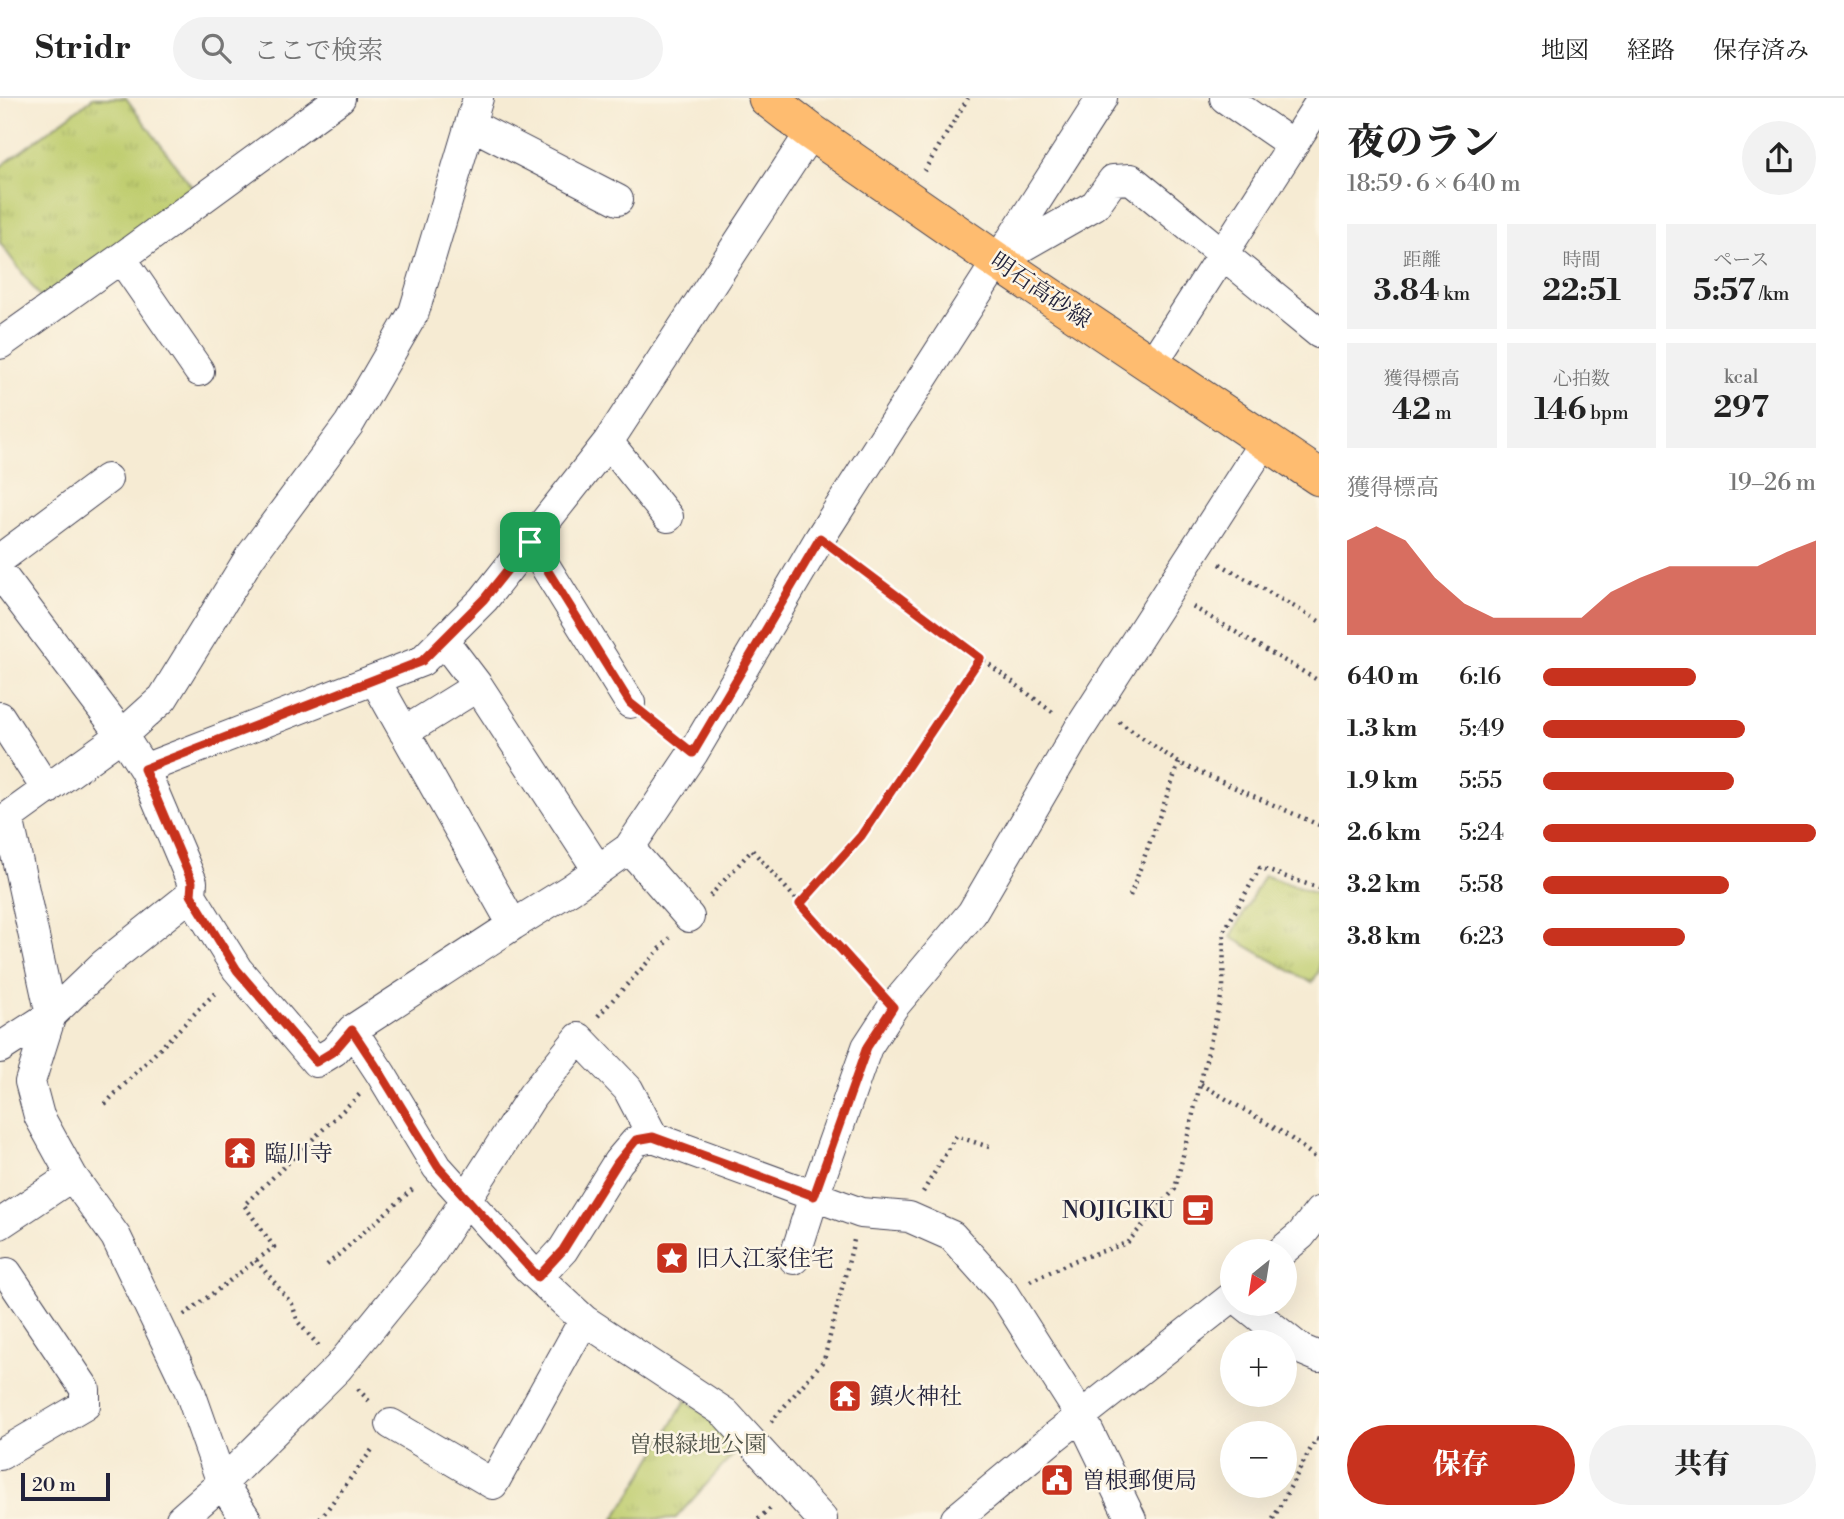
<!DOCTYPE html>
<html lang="ja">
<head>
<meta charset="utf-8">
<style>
	body { margin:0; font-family:"Libre Bodoni","Noto Serif JP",serif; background:#f2f2f2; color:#222; height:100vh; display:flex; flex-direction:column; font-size:26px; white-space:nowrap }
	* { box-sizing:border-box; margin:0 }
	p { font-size:23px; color:#767676 }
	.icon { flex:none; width:38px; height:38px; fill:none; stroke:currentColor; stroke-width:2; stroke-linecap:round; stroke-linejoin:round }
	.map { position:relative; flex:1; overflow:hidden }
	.panel { display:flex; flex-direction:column; background:#fff; width:525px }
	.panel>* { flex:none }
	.needle { width:46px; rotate:210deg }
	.tools { position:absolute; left:1220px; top:1141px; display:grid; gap:14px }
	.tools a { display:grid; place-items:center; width:77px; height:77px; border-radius:50%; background:#fff; box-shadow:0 7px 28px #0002; font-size:35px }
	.scale { position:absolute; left:21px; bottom:18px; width:89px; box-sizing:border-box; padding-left:7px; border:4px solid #22223b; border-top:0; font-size:19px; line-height:24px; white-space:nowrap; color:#22223b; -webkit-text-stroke:5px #fcf5e5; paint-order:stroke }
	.pin { position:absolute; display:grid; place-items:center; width:60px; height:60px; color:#fff; margin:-30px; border-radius:14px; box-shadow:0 4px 10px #0006 }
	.round { display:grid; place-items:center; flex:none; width:74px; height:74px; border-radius:37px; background:#f2f2f2 }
	.summary { display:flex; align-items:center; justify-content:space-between; height:119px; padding:0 28px }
	h1 { font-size:38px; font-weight:800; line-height:52px }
	.figures { display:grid; grid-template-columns:repeat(3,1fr); gap:10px; height:119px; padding:7px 28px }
	.figures div { display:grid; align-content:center; border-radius:0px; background:#f2f2f2; text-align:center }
	.figures b { font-size:30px; font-weight:800 }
	.figures small { font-size:19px; font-weight:400 }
	.figures p { font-size:19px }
	.chart { height:196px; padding:14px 28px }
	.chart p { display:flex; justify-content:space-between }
	.chart svg { width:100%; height:126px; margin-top:7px; fill:#c8321e; opacity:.7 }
	.action { display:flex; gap:14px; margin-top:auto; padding:14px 28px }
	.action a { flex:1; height:80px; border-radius:42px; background:#c8321e; color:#fff; font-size:28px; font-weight:800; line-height:80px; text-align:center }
	.action a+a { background:#f2f2f2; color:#222 }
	ul { padding:0 28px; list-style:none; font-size:23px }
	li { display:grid; grid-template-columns:112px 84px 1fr; align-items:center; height:52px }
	li i { height:18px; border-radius:9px; background:#c8321e }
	header { display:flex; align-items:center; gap:42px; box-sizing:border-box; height:98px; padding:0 35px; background:#fff; border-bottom:2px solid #e0e0e0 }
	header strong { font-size:33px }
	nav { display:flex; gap:38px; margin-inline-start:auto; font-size:24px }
	.search { width:490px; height:63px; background:#f2f2f2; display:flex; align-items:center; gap:18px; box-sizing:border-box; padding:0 24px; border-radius:38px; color:#767676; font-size:26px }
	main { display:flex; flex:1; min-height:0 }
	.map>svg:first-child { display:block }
	.grass { fill:url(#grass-tufts); stroke:#707855; stroke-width:2 }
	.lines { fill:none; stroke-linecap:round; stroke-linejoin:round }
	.minor-casing { stroke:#424052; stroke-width:32 }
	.major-casing { stroke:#424052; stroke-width:39 }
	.path { stroke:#424052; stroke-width:4.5; stroke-dasharray:2 5; stroke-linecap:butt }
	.minor { stroke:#fff; stroke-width:30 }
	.major { stroke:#febc70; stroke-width:37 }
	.route-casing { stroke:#fff; stroke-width:14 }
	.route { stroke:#c8321e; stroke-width:9 }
	.labels { text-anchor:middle; stroke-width:5; stroke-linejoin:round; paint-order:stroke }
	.street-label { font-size:23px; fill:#22223b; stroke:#fcf5e5 }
	.poi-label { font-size:23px; fill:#22223b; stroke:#fcf5e5; text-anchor:start }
	.park-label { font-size:23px; fill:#51554b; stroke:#fcf5e5 }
</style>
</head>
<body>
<header>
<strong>Stridr</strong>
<div class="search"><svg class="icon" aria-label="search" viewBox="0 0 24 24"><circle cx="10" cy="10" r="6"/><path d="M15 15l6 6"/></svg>ここで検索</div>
<nav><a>地図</a><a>経路</a><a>保存済み</a></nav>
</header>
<main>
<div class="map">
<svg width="1319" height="1421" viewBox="0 0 1319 1421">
	<defs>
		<pattern id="grass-tufts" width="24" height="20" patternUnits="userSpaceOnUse" patternTransform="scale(1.75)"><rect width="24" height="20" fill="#bfcd6f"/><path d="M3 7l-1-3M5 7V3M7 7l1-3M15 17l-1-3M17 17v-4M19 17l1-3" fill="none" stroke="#a4b061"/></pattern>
	</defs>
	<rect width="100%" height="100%" fill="#fcf5e5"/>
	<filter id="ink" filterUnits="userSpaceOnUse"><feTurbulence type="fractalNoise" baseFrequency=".0143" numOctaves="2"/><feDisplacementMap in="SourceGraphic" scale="14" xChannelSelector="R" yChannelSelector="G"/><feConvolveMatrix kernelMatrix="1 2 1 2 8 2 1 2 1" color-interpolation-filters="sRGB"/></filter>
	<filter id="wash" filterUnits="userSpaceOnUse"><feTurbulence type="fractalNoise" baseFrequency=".00686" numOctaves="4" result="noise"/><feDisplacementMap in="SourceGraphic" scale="28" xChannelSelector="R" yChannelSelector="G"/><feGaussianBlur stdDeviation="1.57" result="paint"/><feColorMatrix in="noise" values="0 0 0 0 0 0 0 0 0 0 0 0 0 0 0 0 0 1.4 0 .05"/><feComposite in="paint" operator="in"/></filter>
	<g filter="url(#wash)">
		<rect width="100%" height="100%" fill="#f6ebd3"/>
		<path class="grass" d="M93 0H126L195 93 44 204 0 145V69Z
			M1264 777 1319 797V873L1312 885 1231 839Z
			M686 1302 743 1346 675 1421H614L632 1394Z"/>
	</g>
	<g filter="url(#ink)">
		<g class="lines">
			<defs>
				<path id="minor" d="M1225 0 1293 47
					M470 26 618 102
					M121 160 199 273
					M1002 160 1095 107 1113 82 1131 81 1319 235
					M0 246 121 160 340 0
					M1152 266 1319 6
					M608 344 668 419
					M530 444 630 605
					M0 461 107 381
					M0 475 122 637 163 600 250 459 349 326 414 214 478 0
					M443 542 478 588 598 772
					M375 582 513 827
					M0 619 47 692
					M404 634 478 588
					M144 671 422 563 484 501 608 344 811 34
					M0 725 122 637 144 671 192 784 191 797 103 867 51 917 30 984 39 1018 72 1078 116 1139 189 1291 222 1385 246 1421
					M629 750 689 819
					M191 797 237 871 316 964 334 953 352 932 381 976 437 1069 529 1171 584 1222 725 1315 822 1421
					M352 932 513 827 571 791 629 750 693 655 820 440 1102 0
					M0 950 51 917 8 719
					M0 1126 72 1078
					M1282 1153 1301 1137 1319 1114
					M794 1161 814 1098 867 949 893 909 972 815 1078 633 1265 343
					M538 1179 563 1152 618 1064 636 1043 653 1039
					M1244 1206 1300 1251 1319 1259
					M391 1326 493 1386 584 1222
					M0 1357 85 1307V1291L7 1175
					M181 1421 222 1385 338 1270 431 1156 532 998 579 940 628 991 653 1039 861 1115 909 1119 952 1138 1003 1195 1081 1318 1131 1421
					M956 1421 1053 1340 1232 1199"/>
				<path id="major" d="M767 0 811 34 997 163 1319 379"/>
			</defs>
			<use href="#minor" class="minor-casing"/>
			<use href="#major" class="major-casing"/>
			<path class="path" d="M924 73 968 0
				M844 457 1055 616
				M1220 466 1319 523
				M1193 509 1319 583
				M653 623 670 637
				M1119 624 1179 665 1319 727
				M710 798 752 752 873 887
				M1130 798 1179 665
				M800 806 861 738 980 560
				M598 918 670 840
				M1201 986 1285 1036 1319 1062
				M105 1006 218 892
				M923 1094 956 1038 992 1050
				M256 1162 292 1206 298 1224 319 1248
				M327 1167 415 1089
				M1030 1183 1076 1162 1127 1145 1175 1091 1223 891 1224 833 1260 770 1319 790
				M184 1217 274 1149 244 1107 360 996
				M358 1291 371 1305
				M771 1324 824 1262 854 1142
				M320 1421 374 1349
				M758 1421 773 1408
				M1273 1421 1316 1341 1319 1342"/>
			<use href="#minor" class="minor"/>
			<use href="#major" class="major"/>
		</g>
	</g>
	<g class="lines" filter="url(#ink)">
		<defs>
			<path id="route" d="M820 440 980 560 861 738 800 806 893 909 867 949 814 1098 653 1039 636 1042 618 1064 563 1152 538 1179 438 1069 381 976 352 932 334 953 316 964 237 872 191 797 192 784 144 671 422 563 484 501 530 444 630 605 693 655Z"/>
		</defs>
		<use href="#route" class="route-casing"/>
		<use href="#route" class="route"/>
	</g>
	<defs>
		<symbol id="temple-square" viewBox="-11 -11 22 22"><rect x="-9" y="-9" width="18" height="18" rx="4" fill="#c8321e" stroke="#fcf5e5"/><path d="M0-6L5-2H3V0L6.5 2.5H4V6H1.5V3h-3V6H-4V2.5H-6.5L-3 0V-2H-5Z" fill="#fff"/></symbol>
		<symbol id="cafe-square" viewBox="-11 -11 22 22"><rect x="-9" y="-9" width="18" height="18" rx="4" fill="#c8321e" stroke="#fcf5e5"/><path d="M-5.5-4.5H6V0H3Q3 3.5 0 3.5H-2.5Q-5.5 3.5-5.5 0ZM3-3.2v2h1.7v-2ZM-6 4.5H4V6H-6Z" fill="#fff"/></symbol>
		<symbol id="sight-square" viewBox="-11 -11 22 22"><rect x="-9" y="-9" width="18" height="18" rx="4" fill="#c8321e" stroke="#fcf5e5"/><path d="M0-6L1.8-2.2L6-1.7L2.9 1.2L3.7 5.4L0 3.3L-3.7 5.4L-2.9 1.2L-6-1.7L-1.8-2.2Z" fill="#fff"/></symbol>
		<symbol id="civic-square" viewBox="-11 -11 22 22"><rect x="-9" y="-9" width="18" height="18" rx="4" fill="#c8321e" stroke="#fcf5e5"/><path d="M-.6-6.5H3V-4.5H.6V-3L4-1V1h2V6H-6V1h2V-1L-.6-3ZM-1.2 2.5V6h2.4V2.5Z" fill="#fff"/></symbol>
	</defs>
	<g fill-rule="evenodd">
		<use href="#temple-square" x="221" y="1036" width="38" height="38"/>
		<use href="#cafe-square" x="1179" y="1093" width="38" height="38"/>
		<use href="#sight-square" x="653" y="1141" width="38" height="38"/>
		<use href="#temple-square" x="826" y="1279" width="38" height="38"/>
		<use href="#civic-square" x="1038" y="1363" width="38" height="38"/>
	</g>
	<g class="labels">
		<g class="street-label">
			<text transform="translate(1041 192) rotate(34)" y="8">明石高砂線</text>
		</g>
		<g class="poi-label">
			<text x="264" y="1063">臨川寺</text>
			<text x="1174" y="1120" text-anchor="end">NOJIGIKU</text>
			<text x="696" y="1168">旧入江家住宅</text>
			<text x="870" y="1306">鎮火神社</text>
			<text x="1082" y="1390">曽根郵便局</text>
		</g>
		<g class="park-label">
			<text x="698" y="1354">曽根緑地公園</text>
		</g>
	</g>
</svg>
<div class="tools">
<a><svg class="needle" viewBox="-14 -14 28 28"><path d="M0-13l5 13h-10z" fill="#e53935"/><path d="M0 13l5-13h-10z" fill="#767676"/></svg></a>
<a>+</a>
<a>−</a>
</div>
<div class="scale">20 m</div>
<div class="pin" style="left:530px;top:444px;background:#1e9e55"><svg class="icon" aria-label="arrive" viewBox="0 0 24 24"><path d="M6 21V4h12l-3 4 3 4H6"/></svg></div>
</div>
<section class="panel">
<div class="summary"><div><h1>夜のラン</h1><p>18:59 · 6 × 640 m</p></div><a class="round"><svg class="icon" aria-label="share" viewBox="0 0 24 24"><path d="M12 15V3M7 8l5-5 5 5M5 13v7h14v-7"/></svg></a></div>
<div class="figures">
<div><p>距離</p><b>3.84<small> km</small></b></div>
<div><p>時間</p><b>22:51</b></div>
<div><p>ペース</p><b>5:57<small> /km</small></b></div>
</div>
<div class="figures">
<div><p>獲得標高</p><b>42<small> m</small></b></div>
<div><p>心拍数</p><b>146<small> bpm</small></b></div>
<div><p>kcal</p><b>297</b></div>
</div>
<div class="chart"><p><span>獲得標高</span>19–26 m</p>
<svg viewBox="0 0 160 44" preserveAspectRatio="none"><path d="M0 44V11L10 6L20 11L30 24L40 33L50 38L60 38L70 38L80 38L90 29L100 24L110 20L120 20L130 20L140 20L150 15L160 11V44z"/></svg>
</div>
<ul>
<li><b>640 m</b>6:16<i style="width:56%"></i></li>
<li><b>1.3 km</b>5:49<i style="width:74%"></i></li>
<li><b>1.9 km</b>5:55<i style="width:70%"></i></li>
<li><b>2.6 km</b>5:24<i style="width:100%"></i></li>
<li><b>3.2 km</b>5:58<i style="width:68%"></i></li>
<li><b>3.8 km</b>6:23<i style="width:52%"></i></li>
</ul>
<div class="action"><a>保存</a><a>共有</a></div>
</section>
</main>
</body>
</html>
